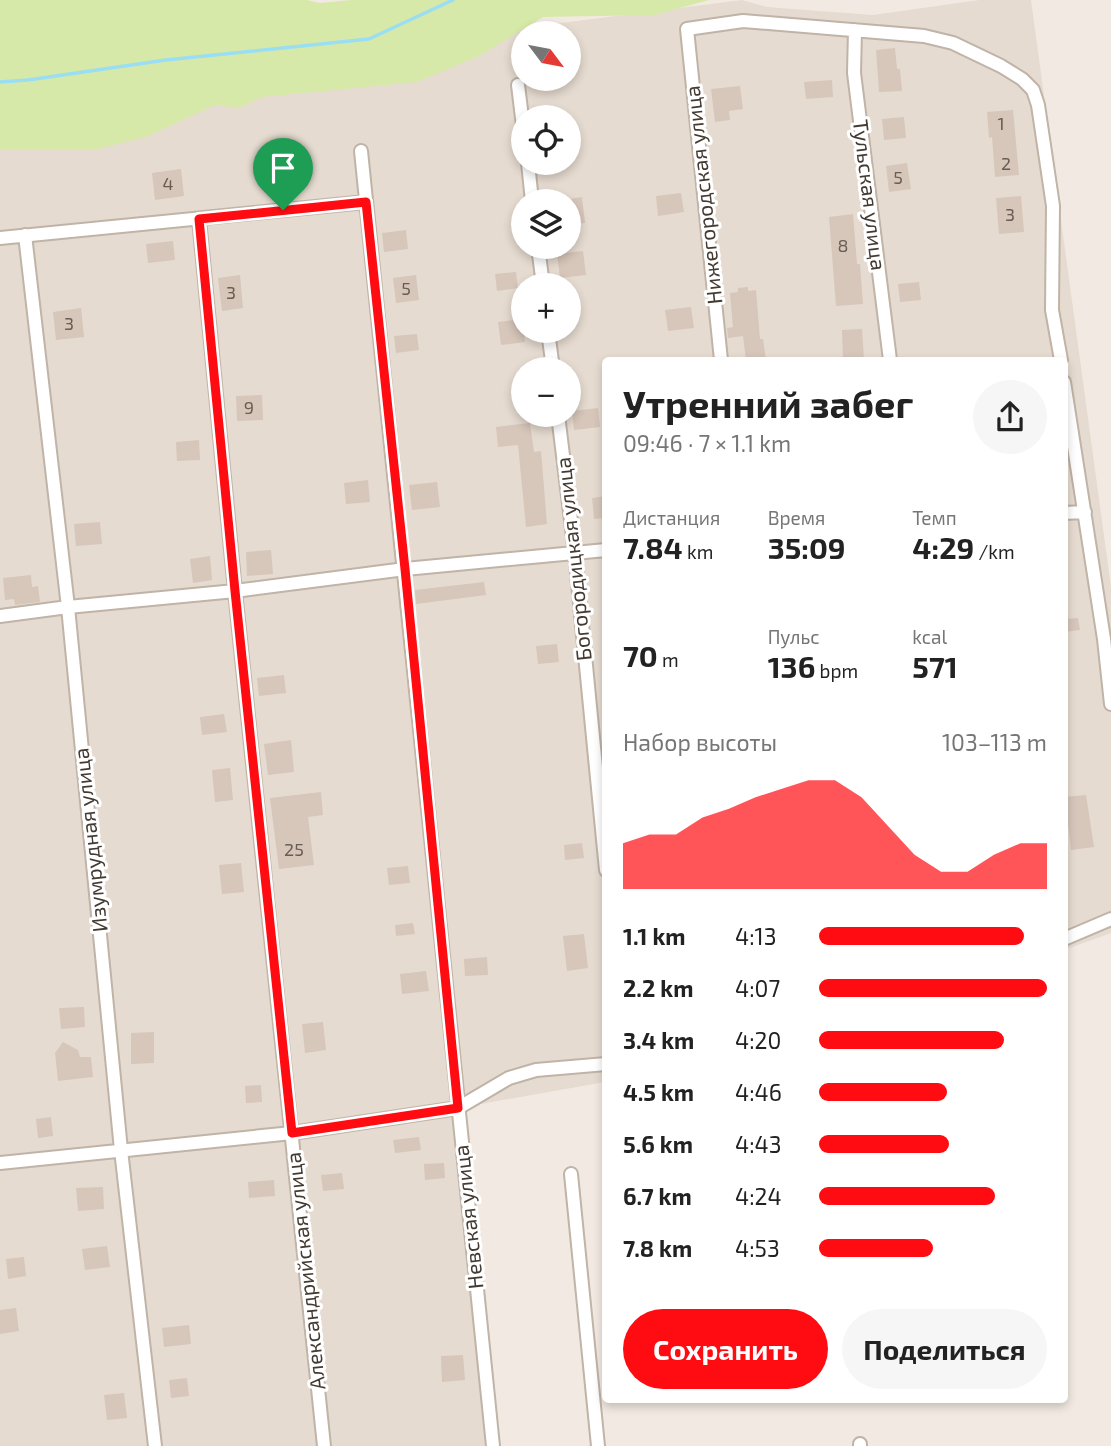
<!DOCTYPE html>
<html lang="ru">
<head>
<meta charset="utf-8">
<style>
	body { margin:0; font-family:"Exo 2",sans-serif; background:#f6f6f6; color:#222; height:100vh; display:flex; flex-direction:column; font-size:26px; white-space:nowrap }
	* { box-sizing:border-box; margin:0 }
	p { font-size:23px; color:#767676 }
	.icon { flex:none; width:38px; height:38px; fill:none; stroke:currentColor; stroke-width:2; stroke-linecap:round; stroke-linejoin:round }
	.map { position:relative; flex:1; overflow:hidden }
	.sheet { position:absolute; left:602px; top:357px; width:466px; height:1046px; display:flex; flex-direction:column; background:#fff; border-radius:7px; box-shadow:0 4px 10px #0003 }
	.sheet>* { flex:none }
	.needle { width:46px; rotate:122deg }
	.buttons { position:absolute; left:511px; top:21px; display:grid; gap:14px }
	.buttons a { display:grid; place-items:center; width:70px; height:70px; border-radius:50%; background:#fff; box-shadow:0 4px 10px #0003; font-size:35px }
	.pin { position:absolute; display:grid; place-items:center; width:60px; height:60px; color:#fff; margin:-72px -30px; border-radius:50% 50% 50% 0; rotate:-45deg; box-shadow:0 0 7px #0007 }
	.pin .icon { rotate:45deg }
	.round { display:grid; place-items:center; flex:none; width:74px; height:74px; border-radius:37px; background:#f6f6f6 }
	.headline { display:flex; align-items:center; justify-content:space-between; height:119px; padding:0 21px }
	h1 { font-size:38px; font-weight:700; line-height:52px }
	.metrics { display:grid; grid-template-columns:repeat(3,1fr); gap:10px; height:119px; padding:7px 21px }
	.metrics div { display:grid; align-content:center }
	.metrics b { font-size:30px; font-weight:700 }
	.metrics small { font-size:19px; font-weight:400 }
	.metrics p { font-size:19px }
	.chart { height:196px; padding:14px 21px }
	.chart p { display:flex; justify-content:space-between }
	.chart svg { width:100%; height:126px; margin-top:7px; fill:#ff0c12; opacity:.7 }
	.button { display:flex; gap:14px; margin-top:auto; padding:14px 21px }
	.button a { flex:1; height:80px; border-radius:42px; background:#ff0c12; color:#fff; font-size:28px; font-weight:700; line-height:80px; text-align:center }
	.button a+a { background:#f6f6f6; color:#222 }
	ul { padding:0 21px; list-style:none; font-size:23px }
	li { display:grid; grid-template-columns:112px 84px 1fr; align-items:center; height:52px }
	li i { height:18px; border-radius:9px; background:#ff0c12 }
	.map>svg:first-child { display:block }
	.residential { fill:#e6dbd0; fill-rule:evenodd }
	.green { fill:#d7e9a8 }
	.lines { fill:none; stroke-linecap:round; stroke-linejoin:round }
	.stream { stroke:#9adef3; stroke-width:3.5 }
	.building { fill:#d7c6ba }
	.street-casing { stroke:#c0b3a7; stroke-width:16 }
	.street { stroke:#fff; stroke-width:12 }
	.route-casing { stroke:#fff; stroke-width:14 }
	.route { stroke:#ff0c12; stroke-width:9 }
	.labels { text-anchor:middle; stroke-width:6; stroke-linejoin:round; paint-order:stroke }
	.number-label { font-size:18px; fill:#685d54 }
	.street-label { font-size:21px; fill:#433a32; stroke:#fff }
</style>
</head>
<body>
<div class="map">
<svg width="1111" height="1446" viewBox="0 0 1111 1446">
	<rect width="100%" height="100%" fill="#f2eae2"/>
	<path class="residential" d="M742 0 767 7 873 15 979 0H1031L1111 587V933L1064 950V360H606L605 1082 458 1108 496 1446H0V73L529 27ZM523 33H569V79H523ZM523 117H569V163H523ZM523 201H569V247H523ZM523 285H569V331H523ZM523 369H569V415H523Z"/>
	<path class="green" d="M0 0H307L320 3 351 0H709L655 15 543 17 479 56 417 82 262 97 239 108 215 105 146 137 97 149 0 150Z"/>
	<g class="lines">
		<path class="stream" d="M0 82 28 80 166 60 369 39 453 0"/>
	</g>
	<path class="building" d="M895 48 897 69H900L902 91 879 92 876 50Z
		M832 80 833 97 806 99 804 82Z
		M740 86 743 109 729 111 730 120 715 122 711 89Z
		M1013 110 1019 175 995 177 992 137 989 138 987 112Z
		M904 117 906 138 884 140 882 119Z
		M907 163 911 189 889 192 886 166Z
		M181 169 184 196 155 200 152 173Z
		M681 193 684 212 658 216 656 196Z
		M1021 196 1024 232 999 234 996 198Z
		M582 197 585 223 569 225V199Z
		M853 214 857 264H860L863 304 836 306 829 217Z
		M406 230 408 249 384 252 382 233Z
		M173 241 175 260 148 263 146 244Z
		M583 251 586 275 560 278 557 254Z
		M516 272 518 288 497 291 495 274Z
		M240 275 243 308 222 311 218 278Z
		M416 275 419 300 396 303 393 278Z
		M919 282 921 300 900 302 898 284Z
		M748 287V291L756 290 760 339H763L766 360H746L743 336 728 338 727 328 733 327 730 293 738 292V288Z
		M691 307 694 328 668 331 665 310Z
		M81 308 84 337 56 340 53 312Z
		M522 319 525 342 501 345 498 322Z
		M862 329 864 359 843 360 842 330Z
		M417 334 419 350 396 353 394 336Z
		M262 395 263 420 237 421 236 396Z
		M598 408 600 427 574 430 572 411Z
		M530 423 534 452 541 451 547 524 526 527 518 445 498 447 496 427Z
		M199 440 200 460 177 461 176 442Z
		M368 480 370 502 346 504 344 483Z
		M437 482 440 507 412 510 409 485Z
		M606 496V518L594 519 592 498Z
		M100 522 102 544 76 546 74 524Z
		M271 550 273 574 247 576 246 552Z
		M210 556 212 580 193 583 190 559Z
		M31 575 32 587 38 586 40 602 15 605 14 599 5 600 3 578Z
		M484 582 486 595 416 604 415 590Z
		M1078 618 1080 630 1064 632V619Z
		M557 644 559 662 538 664 536 646Z
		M284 675 286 693 259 696 257 678Z
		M224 714 227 732 202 735 200 717Z
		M291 740 294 772 268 775 264 744Z
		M230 768 233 800 215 802 212 770Z
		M321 792 323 815 308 817 314 865 279 869 270 798Z
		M1086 795 1094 847 1071 850 1067 814H1064V797Z
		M582 843 584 858 565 860 564 845Z
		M241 863 244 892 222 894 219 865Z
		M408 866 410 883 389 885 387 868Z
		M413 923 415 934 396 936 395 925Z
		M584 934 588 968 567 971 563 936Z
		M487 957 488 975 465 976 464 959Z
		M426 971 429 991 402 994 400 974Z
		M84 1007 85 1027 61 1029 59 1008Z
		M323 1022 326 1050 305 1053 302 1024Z
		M154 1032V1063L131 1064V1033Z
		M63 1042 78 1050 80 1057H91L93 1077 58 1081 55 1053Z
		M261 1085 262 1102 246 1103 245 1086Z
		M51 1117 53 1136 38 1138 36 1119Z
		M419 1137 421 1150 395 1153 393 1140Z
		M444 1163 445 1178 425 1180 424 1164Z
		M342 1173 344 1189 323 1191 321 1175Z
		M274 1180 275 1196 249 1198 248 1182Z
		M103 1187 104 1209 78 1211 76 1188Z
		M107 1246 110 1267 85 1270 82 1249Z
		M24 1257 26 1276 8 1279 6 1259Z
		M16 1308 19 1331 0 1334V1310Z
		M189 1325 191 1344 164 1347 162 1328Z
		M463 1355 465 1380 442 1382 441 1356Z
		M187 1378 189 1396 171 1398 169 1380Z
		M124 1393 127 1418 107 1420 104 1395Z"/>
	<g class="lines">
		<defs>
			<path id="street" d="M855 30 854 73 890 360
				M518 85 523 126
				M361 151 493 1446
				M528 163 532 201
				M199 219 235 591 324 1446
				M25 235 68 607 121 1150 155 1446
				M0 238 366 202
				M538 247 543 285
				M548 331 553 369
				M721 360 687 29 743 21 924 36 953 43 1001 66 1022 79 1033 90 1038 105 1053 206 1052 310 1061 360
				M1064 382 1104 639 1111 704
				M558 415 575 553 606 870
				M1064 513 1085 512
				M0 616 68 607 235 591 405 569 606 550
				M1064 939 1111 919
				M0 1163 292 1133 458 1108 509 1078 536 1070 606 1064
				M571 1174 598 1446
				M860 1446V1444"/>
		</defs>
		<use href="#street" class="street-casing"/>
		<use href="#street" class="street"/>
	</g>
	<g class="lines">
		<defs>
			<path id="route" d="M366 202 405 569 458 1108 292 1133 235 591 199 219Z"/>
		</defs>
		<use href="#route" class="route-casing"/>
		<use href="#route" class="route"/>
	</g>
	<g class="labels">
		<g class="number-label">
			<text x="1001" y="130">1</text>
			<text x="1006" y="170">2</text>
			<text x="898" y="184">5</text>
			<text x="168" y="190">4</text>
			<text x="1010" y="221">3</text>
			<text x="843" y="252">8</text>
			<text x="406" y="295">5</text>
			<text x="231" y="299">3</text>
			<text x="69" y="330">3</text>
			<text x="249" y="414">9</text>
			<text x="294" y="856">25</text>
		</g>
		<g class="street-label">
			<text transform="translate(704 195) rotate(-96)" y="7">Нижегородская улица</text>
			<text transform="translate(869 195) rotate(83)" y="7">Тульская улица</text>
			<text transform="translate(574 559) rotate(-96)" y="7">Богородицкая улица</text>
			<text transform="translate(91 840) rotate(-96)" y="7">Изумрудная улица</text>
			<text transform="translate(469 1217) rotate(-96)" y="7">Невская улица</text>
			<text transform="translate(306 1271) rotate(-96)" y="7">Александрийская улица</text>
		</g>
	</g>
</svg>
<div class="buttons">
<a><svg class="needle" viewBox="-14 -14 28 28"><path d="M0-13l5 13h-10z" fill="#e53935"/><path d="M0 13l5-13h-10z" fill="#767676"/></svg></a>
<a><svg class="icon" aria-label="locate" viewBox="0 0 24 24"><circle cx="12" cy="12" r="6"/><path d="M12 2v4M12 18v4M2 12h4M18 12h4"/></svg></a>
<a><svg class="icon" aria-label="layers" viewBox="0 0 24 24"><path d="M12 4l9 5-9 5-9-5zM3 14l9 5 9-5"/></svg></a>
<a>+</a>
<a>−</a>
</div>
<div class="pin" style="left:283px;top:210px;background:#1e9e55"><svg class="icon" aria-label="arrive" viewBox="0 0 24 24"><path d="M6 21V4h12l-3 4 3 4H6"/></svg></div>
<section class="sheet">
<div class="headline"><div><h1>Утренний забег</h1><p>09:46 · 7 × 1.1 km</p></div><a class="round"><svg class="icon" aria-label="share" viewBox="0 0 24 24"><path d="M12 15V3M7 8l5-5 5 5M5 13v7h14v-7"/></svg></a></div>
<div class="metrics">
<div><p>Дистанция</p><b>7.84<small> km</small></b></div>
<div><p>Время</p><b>35:09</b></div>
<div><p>Темп</p><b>4:29<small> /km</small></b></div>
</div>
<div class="metrics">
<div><b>70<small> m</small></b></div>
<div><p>Пульс</p><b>136<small> bpm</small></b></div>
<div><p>kcal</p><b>571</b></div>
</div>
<div class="chart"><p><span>Набор высоты</span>103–113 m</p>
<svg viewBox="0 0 160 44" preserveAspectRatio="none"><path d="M0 44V28L10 25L20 25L30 19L40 16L50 12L60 9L70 6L80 6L90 12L100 22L110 32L120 38L130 38L140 32L150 28L160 28V44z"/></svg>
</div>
<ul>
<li><b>1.1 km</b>4:13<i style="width:90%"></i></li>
<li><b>2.2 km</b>4:07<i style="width:100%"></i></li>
<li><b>3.4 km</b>4:20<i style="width:81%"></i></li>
<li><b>4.5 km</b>4:46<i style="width:56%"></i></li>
<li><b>5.6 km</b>4:43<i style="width:57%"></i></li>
<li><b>6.7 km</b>4:24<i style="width:77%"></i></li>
<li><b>7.8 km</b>4:53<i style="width:50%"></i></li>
</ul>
<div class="button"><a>Сохранить</a><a>Поделиться</a></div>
</section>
</div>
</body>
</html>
